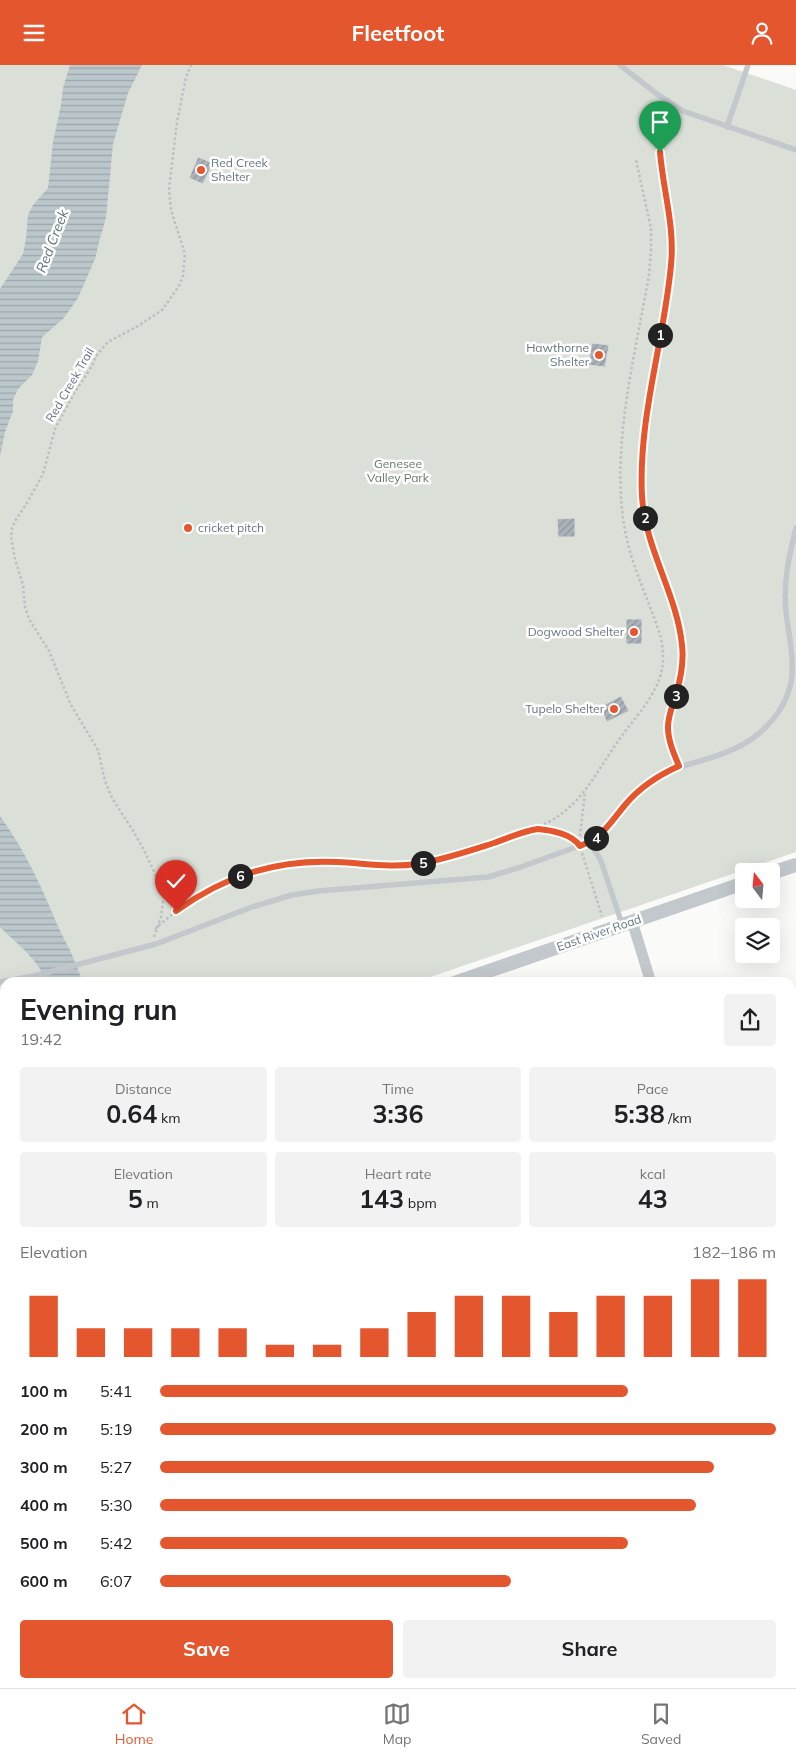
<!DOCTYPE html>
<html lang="en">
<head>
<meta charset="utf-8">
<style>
	body { margin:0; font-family:Mulish,sans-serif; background:#f2f2f2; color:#202124; height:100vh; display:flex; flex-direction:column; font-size:19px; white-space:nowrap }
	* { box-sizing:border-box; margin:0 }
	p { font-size:16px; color:#757577 }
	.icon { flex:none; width:28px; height:28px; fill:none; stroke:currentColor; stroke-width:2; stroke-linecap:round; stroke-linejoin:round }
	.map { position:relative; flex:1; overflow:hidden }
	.drawer { position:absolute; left:0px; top:912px; width:796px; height:711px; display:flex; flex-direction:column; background:#fff; border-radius:15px 15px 0 0; box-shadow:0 5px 20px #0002 }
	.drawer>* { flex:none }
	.needle { width:32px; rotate:344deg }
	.fabs { position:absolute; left:735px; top:798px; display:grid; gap:10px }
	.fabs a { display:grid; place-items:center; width:45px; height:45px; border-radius:5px; background:#fff; box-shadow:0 5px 20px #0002; font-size:25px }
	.pin { position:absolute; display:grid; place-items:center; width:42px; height:42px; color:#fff; margin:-51px -21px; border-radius:50% 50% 50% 0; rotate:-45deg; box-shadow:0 0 5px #0007 }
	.pin .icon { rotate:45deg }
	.km { position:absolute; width:25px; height:25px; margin:-12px; border-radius:50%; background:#222; color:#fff; font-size:14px; line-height:25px; text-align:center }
	.round { display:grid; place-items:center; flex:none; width:52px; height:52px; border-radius:5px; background:#f2f2f2 }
	.overview { display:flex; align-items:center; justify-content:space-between; height:85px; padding:0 20px }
	h1 { font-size:28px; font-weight:700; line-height:38px }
	.figures { display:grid; grid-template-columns:repeat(3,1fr); gap:8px; height:85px; padding:5px 20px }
	.figures div { display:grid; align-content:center; border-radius:5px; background:#f2f2f2; text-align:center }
	.figures b { font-size:25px; font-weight:700 }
	.figures small { font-size:14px; font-weight:400 }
	.figures p { font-size:14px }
	.chart { height:140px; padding:10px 20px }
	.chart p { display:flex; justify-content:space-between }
	.chart svg { width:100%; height:90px; margin-top:5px; stroke:#e4572e; stroke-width:6 }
	.cta { display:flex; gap:10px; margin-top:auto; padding:10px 20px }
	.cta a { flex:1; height:58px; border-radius:5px; background:#e4572e; color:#fff; font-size:20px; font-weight:700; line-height:58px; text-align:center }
	.cta a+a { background:#f2f2f2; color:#202124 }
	ul { padding:0 20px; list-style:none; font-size:16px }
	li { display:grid; grid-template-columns:80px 60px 1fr; align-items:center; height:38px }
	li i { height:12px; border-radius:6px; background:#e4572e }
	header { display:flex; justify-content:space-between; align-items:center; height:65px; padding:0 20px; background:#e4572e; color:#fff; font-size:22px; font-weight:700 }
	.dock { display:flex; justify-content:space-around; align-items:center; height:70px; border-top:1px solid #e0e0e0; background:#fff; font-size:14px; color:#757577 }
	.dock a { display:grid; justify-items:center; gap:2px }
	.dock .on { color:#e4572e }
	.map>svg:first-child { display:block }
	.built { fill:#e8e9e9 }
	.park { fill:#dadfd7 }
	.water { fill:url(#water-rules) }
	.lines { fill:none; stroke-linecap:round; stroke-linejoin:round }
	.stream { stroke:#bbc7cb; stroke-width:4 }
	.building { fill:url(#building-hatch); stroke:#dcdcda }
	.path { stroke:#bbbfc2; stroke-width:2.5; stroke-dasharray:2.5 2.5; stroke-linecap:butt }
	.service { stroke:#c3c8cc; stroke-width:5.5 }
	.minor { stroke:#c3c8cc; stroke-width:11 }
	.tertiary { stroke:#c3c8cc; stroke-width:14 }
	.route-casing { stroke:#fff; stroke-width:10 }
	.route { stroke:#e4572e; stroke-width:6 }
	.poi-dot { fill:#e4572e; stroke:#fff; stroke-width:2 }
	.labels { text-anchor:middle; stroke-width:5; stroke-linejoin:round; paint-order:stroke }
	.poi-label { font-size:12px; fill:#657683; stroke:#fff; text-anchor:end }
	.street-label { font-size:12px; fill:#657683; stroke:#fff }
	.park-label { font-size:12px; fill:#687a64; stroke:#fff }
	.water-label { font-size:14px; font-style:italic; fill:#60757c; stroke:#fff }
</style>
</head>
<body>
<header><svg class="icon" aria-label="menu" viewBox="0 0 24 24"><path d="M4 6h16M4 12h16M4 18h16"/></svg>Fleetfoot<svg class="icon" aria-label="person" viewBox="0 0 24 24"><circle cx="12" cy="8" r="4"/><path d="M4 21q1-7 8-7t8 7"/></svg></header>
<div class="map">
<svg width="796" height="1623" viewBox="0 0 796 1623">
	<defs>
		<pattern id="water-rules" width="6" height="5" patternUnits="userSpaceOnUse" patternTransform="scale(1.25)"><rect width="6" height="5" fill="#bbc7cb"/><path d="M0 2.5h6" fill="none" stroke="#9ca6aa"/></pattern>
		<pattern id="building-hatch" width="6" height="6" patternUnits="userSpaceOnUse" patternTransform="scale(1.25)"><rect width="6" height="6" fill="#aab3b9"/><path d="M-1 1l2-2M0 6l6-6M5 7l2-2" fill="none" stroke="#8e969c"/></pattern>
	</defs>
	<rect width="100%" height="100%" fill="#fafaf8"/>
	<path class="built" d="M796 1439V1623H755L756 1619H791V1460Z"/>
	<path class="park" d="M0 0H723L796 25V787L416 917 5 918V1059L0 1060Z"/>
	<path class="water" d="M70 0H142L128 28 113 79 106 153 100 173 95 194 78 233 63 254 42 272 38 296 32 310 18 324 13 335V346L5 367 0 391V224L23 189 26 174 28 150 33 140 48 123 53 77 61 40 63 23Z
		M0 751C24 784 41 820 56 857 61 869 68 880 73 892 77 900 79 909 83 917H47C37 893 18 880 0 862Z"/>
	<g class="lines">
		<path class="stream" d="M145 1623 147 1619"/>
	</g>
	<path class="building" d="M198 92 213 98 203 119 189 113Z
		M592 278 609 280 605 302 588 300Z
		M575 453V472H558L557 454Z
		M626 554H642V579H626Z
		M621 631 629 646 607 657 600 642Z"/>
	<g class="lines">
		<path class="path" d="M530 765C580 748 592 712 621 672 634 654 651 636 659 615 664 602 664 587 661 573 650 537 632 504 625 465 610 384 635 291 649 210L651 186V163L636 95
			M536 765H546L574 775
			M580 771 585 727
			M582 788 602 851
			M187 839 175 837 164 828 144 785 132 764 112 733 105 716 98 685 71 640 49 586 29 554 25 542 23 520 15 494 11 472 12 463 15 456 27 438 43 409 55 364 73 330 92 301 96 291 108 277 138 261 162 245 179 221 183 211 185 189 171 145 169 124 177 57 186 12 191 0
			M155 864C202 821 263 795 327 797 356 797 386 803 414 799 454 794 492 775 531 765
			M154 872 161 852 164 829
			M791 1223 796 1202
			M702 1623 703 1619"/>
		<path class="service" d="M620 0 657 29 683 46 796 85
			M673 40 662 67 660 87 672 173 671 199C661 279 633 366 644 446 650 493 677 534 682 580 684 597 681 613 676 629 673 639 668 650 668 661 668 676 674 688 679 701
			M727 62 748 0
			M622 859 601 796 590 777C613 762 625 736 646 720 676 697 702 699 734 684 763 671 789 643 792 610 794 589 788 567 786 546 783 517 789 491 796 463
			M0 917 34 911 156 879 252 842 292 830 318 826 488 812 521 802 590 777"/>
		<path class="minor" d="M632 856 651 918
			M0 1116 4 1091 1 1074
			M250 1623 251 1619
			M507 1623 508 1619"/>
		<path class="tertiary" d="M771 808 796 800
			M454 918 744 818
			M0 1075 5 1073"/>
	</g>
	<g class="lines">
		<defs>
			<path id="route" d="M176 846C225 811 276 794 337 797 363 798 391 803 417 799 443 795 469 786 494 778 508 773 523 766 538 764 551 765 572 769 580 781 603 772 610 758 625 740 639 723 659 710 679 701 674 689 668 676 668 662 668 650 673 640 676 629 681 613 684 597 682 580 677 529 645 484 642 431 638 353 664 277 671 200 675 161 663 125 660 87"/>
		</defs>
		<use href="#route" class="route-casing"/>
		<use href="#route" class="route"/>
	</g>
	<g class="poi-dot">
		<circle cx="201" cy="105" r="5"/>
		<circle cx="599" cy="290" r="5"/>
		<circle cx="188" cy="463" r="5"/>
		<circle cx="634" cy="567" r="5"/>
		<circle cx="614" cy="644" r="5"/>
	</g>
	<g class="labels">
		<g class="poi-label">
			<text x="211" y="102" text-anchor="start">Red Creek<tspan x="211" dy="14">Shelter</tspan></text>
			<text x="589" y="287">Hawthorne<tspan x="589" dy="14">Shelter</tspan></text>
			<text x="198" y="467" text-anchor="start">cricket pitch</text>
			<text x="624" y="571">Dogwood Shelter</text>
			<text x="604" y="648">Tupelo Shelter</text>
		</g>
		<g class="street-label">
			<text transform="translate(70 320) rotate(-60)" y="4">Red Creek Trail</text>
			<text transform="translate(599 868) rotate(-19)" y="4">East River Road</text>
		</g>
		<g class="park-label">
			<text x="398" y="403">Genesee<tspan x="398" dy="14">Valley Park</tspan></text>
		</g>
		<g class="water-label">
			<text transform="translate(52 176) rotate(-69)" y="5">Red Creek</text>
		</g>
	</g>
</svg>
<div class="fabs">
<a><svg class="needle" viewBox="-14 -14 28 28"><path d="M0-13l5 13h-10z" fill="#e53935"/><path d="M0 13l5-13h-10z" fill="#757577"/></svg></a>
<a><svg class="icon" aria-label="layers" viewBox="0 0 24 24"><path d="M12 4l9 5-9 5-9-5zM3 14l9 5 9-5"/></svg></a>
</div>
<div class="pin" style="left:660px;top:87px;background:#1e9e55"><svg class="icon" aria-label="arrive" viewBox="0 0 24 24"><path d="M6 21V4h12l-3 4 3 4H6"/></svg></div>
<div class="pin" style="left:176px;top:846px;background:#d93025"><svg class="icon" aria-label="check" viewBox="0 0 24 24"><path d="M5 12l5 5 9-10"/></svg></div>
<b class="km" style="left:660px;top:270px">1</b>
<b class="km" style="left:645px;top:453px">2</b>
<b class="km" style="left:676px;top:631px">3</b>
<b class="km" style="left:596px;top:773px">4</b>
<b class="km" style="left:423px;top:798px">5</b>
<b class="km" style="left:240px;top:811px">6</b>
<section class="drawer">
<div class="overview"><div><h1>Evening run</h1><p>19:42</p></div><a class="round"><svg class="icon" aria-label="share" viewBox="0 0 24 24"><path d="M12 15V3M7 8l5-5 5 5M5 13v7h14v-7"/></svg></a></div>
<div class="figures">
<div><p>Distance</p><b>0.64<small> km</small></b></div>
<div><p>Time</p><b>3:36</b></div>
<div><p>Pace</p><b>5:38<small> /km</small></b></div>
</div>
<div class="figures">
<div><p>Elevation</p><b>5<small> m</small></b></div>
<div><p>Heart rate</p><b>143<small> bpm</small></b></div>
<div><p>kcal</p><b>43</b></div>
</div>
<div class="chart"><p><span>Elevation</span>182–186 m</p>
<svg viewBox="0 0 160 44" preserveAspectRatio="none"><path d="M5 44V14M15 44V30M25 44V30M35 44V30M45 44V30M55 44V38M65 44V38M75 44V30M85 44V22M95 44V14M105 44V14M115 44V22M125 44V14M135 44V14M145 44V6M155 44V6"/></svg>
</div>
<ul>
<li><b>100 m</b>5:41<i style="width:76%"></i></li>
<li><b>200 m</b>5:19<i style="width:100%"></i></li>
<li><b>300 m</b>5:27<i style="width:90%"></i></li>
<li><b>400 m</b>5:30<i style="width:87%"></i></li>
<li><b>500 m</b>5:42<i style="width:76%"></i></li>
<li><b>600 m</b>6:07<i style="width:57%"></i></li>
</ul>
<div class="cta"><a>Save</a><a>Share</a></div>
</section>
</div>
<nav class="dock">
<a class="on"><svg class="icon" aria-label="home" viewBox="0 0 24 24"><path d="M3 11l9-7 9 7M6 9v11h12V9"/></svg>Home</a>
<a><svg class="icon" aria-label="map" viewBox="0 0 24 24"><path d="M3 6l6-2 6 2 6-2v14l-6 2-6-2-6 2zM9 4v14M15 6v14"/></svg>Map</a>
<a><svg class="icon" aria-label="saved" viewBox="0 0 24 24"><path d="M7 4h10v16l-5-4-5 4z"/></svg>Saved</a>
</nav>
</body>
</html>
